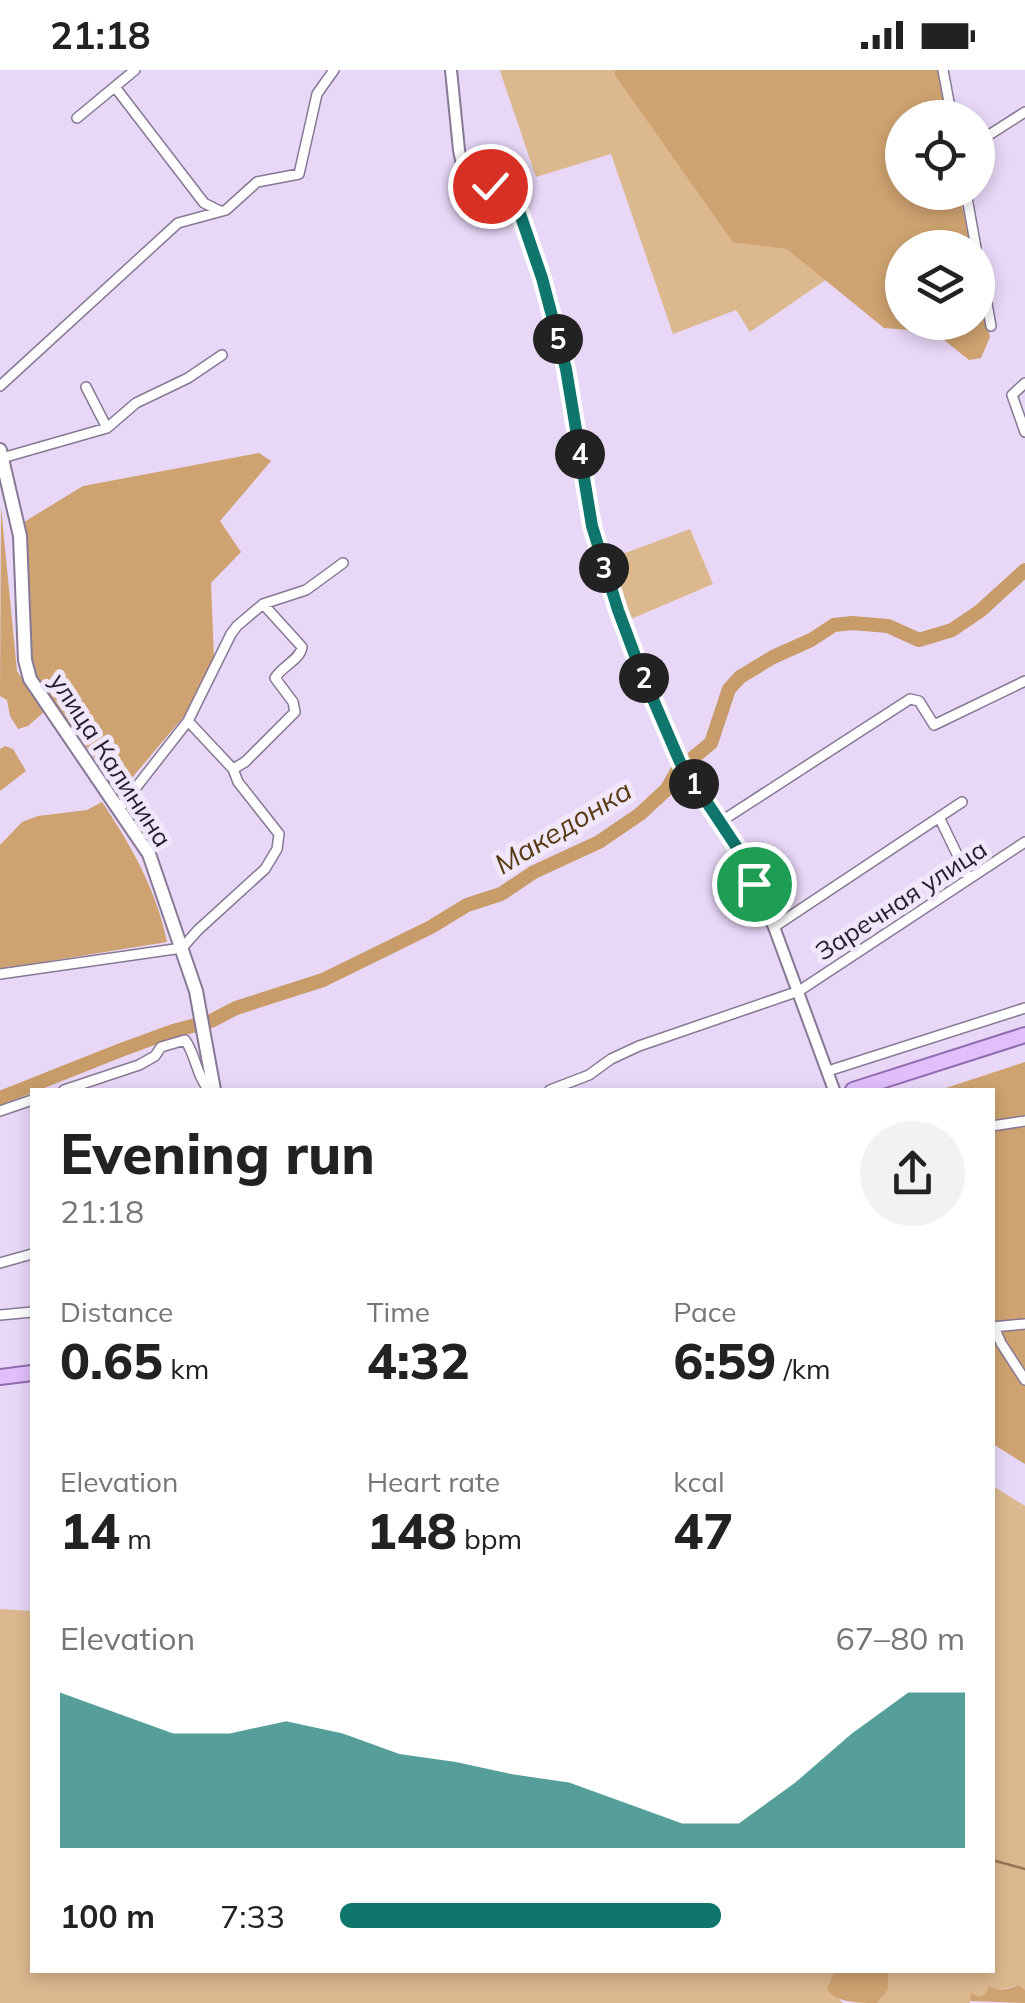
<!DOCTYPE html>
<html lang="en">
<head>
<meta charset="utf-8">
<style>
	body { margin:0; font-family:Mulish,sans-serif; background:#f2f2f2; color:#222; height:100vh; display:flex; flex-direction:column; font-size:38px; white-space:nowrap }
	* { box-sizing:border-box; margin:0 }
	p { font-size:32px; color:#767676 }
	.icon { flex:none; width:55px; height:55px; fill:none; stroke:currentColor; stroke-width:2; stroke-linecap:round; stroke-linejoin:round }
	.map { position:relative; flex:1; overflow:hidden }
	.drawer { position:absolute; left:30px; top:1018px; width:965px; height:885px; display:flex; flex-direction:column; background:#fff; border-radius:0px; box-shadow:0 5px 15px #0003 }
	.drawer>* { flex:none }
	.tools { position:absolute; left:885px; top:30px; display:grid; gap:20px }
	.tools a { display:grid; place-items:center; width:110px; height:110px; border-radius:50%; background:#fff; box-shadow:0 5px 15px #0003; font-size:50px }
	.pin { position:absolute; display:grid; place-items:center; width:85px; height:85px; color:#fff; margin:-42px; border:5px solid #fff; border-radius:50%; box-shadow:0 2px 10px #0007 }
	.km { position:absolute; width:50px; height:50px; margin:-25px; border-radius:50%; background:#222; color:#fff; font-size:28px; line-height:50px; text-align:center }
	.round { display:grid; place-items:center; flex:none; width:105px; height:105px; border-radius:52px; background:#f2f2f2 }
	.overview { display:flex; align-items:center; justify-content:space-between; height:170px; padding:0 30px }
	h1 { font-size:55px; font-weight:800; line-height:75px }
	.metrics { display:grid; grid-template-columns:repeat(3,1fr); gap:15px; height:170px; padding:10px 30px }
	.metrics div { display:grid; align-content:center }
	.metrics b { font-size:50px; font-weight:800 }
	.metrics small { font-size:28px; font-weight:400 }
	.metrics p { font-size:28px }
	.chart { height:280px; padding:20px 30px }
	.chart p { display:flex; justify-content:space-between }
	.chart svg { width:100%; height:180px; margin-top:10px; fill:#0f766e; opacity:.7 }
	ul { padding:0 30px; list-style:none; font-size:32px }
	li { display:grid; grid-template-columns:160px 120px 1fr; align-items:center; height:75px }
	li i { height:25px; border-radius:12px; background:#0f766e }
	.status { display:flex; justify-content:space-between; align-items:center; height:70px; padding:0 50px; background:#fff; direction:ltr }
	.status svg { height:28px; fill:currentColor }
	.map>svg:first-child { display:block }
	.green { fill:#dcb88e }
	.forest { fill:#cfa371 }
	.lines { fill:none; stroke-linecap:round; stroke-linejoin:round }
	.stream { stroke:#967656; stroke-width:2.5 }
	.river { stroke:#c79c69; stroke-width:14 }
	.minor-casing { stroke:#877895; stroke-width:12 }
	.tertiary-casing { stroke:#877895; stroke-width:14 }
	.secondary-casing { stroke:#877895; stroke-width:16 }
	.primary-casing { stroke:#916bb1; stroke-width:18 }
	.minor { stroke:#fff; stroke-width:9 }
	.tertiary { stroke:#fff; stroke-width:10 }
	.secondary { stroke:#fff; stroke-width:12 }
	.primary { stroke:#e0bffb; stroke-width:14 }
	.route-casing { stroke:#fff; stroke-width:20 }
	.route { stroke:#0f766e; stroke-width:12 }
	.labels { text-anchor:middle; stroke-width:10; stroke-linejoin:round; paint-order:stroke }
	.street-label { font-size:25px; fill:#241e2a; stroke:#f1e7fb }
	.water-label { font-size:28px; font-style:italic; fill:#583a12; stroke:#f1e7fb }
</style>
</head>
<body>
<div class="status"><b>21:18</b><svg viewBox="0 0 49 12"><path d="M0 12V9h3v3zM5 12V6h3v6zM10 12V3h3v9zM15 12V0h3v12zM26 1h20v11H26zM47 4h2v5h-2z"/></svg></div>
<div class="map">
<svg width="1025" height="1933" viewBox="0 0 1025 1933">
	<rect width="100%" height="100%" fill="#e8d7f7"/>
	<path class="green" d="M503 0H615L614 4 787 179 795 181 827 209 750 262 736 240 673 264 611 84 536 107 500 1Z
		M690 459 713 514 631 549 609 489Z
		M993 1416 1025 1436V1920L1019 1915 996 1921 970 1931V1933H877L888 1920V1900H992Z
		M0 1539 32 1541V1900H835L839 1929 843 1933H0Z"/>
	<path class="forest" d="M615 0H939L946 47 902 48V122L959 123 971 177 902 178V252H978V209L990 267 981 288 969 290 934 262 884 258 787 179 733 172 614 4Z
		M259 383 271 391 220 451 241 482 211 513 214 588 185 645 120 722 37 610 29 592 24 452 83 416Z
		M1 437 17 601 44 642 28 656 18 659 10 646 7 630 0 626Z
		M5 676 13 679 26 701 0 721V679Z
		M102 732C131 775 157 821 167 872L0 899V775L22 752 38 746 87 740Z
		M1025 992V1394L993 1374 992 1020H940Z
		M835 1900H888V1920L877 1933C859 1933 835 1933 827 1919Z
		M1019 1915 1025 1920V1933L970 1931 971 1923 979 1927 986 1924 989 1916C1000 1923 1008 1919 1019 1915Z"/>
	<g class="lines">
		<path class="stream" d="M992 1790 1025 1799"/>
		<path class="river" d="M0 1028 121 980 173 961 211 951 236 938 323 910 431 857 467 835 501 824 534 802 599 772 640 744 667 719 677 701 711 673 729 619 740 607 773 587 811 570 834 555 852 553 888 556 919 570 952 560 980 541 1025 500"/>
		<defs>
			<path id="minor" d="M943 0 952 48
				M115 17 204 133 218 140
				M77 48 135 0
				M978 72 1025 42
				M966 122 976 178
				M978 184 991 256
				M1025 313 1012 325 1025 362
				M0 316 178 153 226 140 257 112 299 104 317 24 334 0
				M86 317 107 358
				M2 388 107 358 136 333 188 308 222 285
				M233 699 245 692 295 642 293 632 275 608C282 596 300 590 302 577L263 534
				M120 738 188 651 231 564 237 556 263 534 306 520 343 493
				M939 747 969 809
				M720 752 910 629 919 631 934 655 1025 611
				M774 857 962 732
				M0 904 182 878 198 860 265 799 277 779 279 764 238 712 233 699 188 651
				M828 1001 1025 938
				M64 1020 139 995 155 986 161 977 185 970C196 985 196 1005 209 1020
				M550 1020 589 1005 611 989 639 976 799 921 1025 772
				M0 1041 32 1030
				M992 1056 1025 1051
				M0 1193 32 1184
				M0 1245 32 1242
				M992 1257 1025 1254
				M994 1257 1001 1273 1025 1310"/>
			<path id="tertiary" d="M451 0 459 80 464 104 474 111 490 115 510 126 520 141 542 207 566 299 592 455 618 540 679 692 738 779 774 857 834 1020"/>
			<path id="secondary" d="M0 380 20 466 25 590 30 609 149 784 196 921 214 1020"/>
			<path id="primary" d="M853 1020 1025 965
				M0 1307 32 1303"/>
		</defs>
		<use href="#minor" class="minor-casing"/>
		<use href="#tertiary" class="tertiary-casing"/>
		<use href="#secondary" class="secondary-casing"/>
		<use href="#primary" class="primary-casing"/>
		<use href="#minor" class="minor"/>
		<use href="#tertiary" class="tertiary"/>
		<use href="#secondary" class="secondary"/>
		<use href="#primary" class="primary"/>
	</g>
	<g class="lines">
		<defs>
			<path id="route" d="M490 116 502 120 516 132 542 208 566 299 592 456 618 540 640 599 680 692 738 779 754 814"/>
		</defs>
		<use href="#route" class="route-casing"/>
		<use href="#route" class="route"/>
	</g>
	<g class="labels">
		<g class="street-label">
			<text transform="translate(111 690) rotate(57)" y="9">улица Калинина</text>
			<text transform="translate(901 830) rotate(-33)" y="9">Заречная улица</text>
		</g>
		<g class="water-label">
			<text transform="translate(563 757) rotate(-31)" y="10">Македонка</text>
		</g>
	</g>
</svg>
<div class="tools">
<a><svg class="icon" aria-label="locate" viewBox="0 0 24 24"><circle cx="12" cy="12" r="6"/><path d="M12 2v4M12 18v4M2 12h4M18 12h4"/></svg></a>
<a><svg class="icon" aria-label="layers" viewBox="0 0 24 24"><path d="M12 4l9 5-9 5-9-5zM3 14l9 5 9-5"/></svg></a>
</div>
<div class="pin" style="left:754px;top:814px;background:#1e9e55"><svg class="icon" aria-label="arrive" viewBox="0 0 24 24"><path d="M6 21V4h12l-3 4 3 4H6"/></svg></div>
<div class="pin" style="left:490px;top:116px;background:#d93025"><svg class="icon" aria-label="check" viewBox="0 0 24 24"><path d="M5 12l5 5 9-10"/></svg></div>
<b class="km" style="left:694px;top:714px">1</b>
<b class="km" style="left:644px;top:608px">2</b>
<b class="km" style="left:604px;top:498px">3</b>
<b class="km" style="left:580px;top:384px">4</b>
<b class="km" style="left:558px;top:269px">5</b>
<section class="drawer">
<div class="overview"><div><h1>Evening run</h1><p>21:18</p></div><a class="round"><svg class="icon" aria-label="share" viewBox="0 0 24 24"><path d="M12 15V3M7 8l5-5 5 5M5 13v7h14v-7"/></svg></a></div>
<div class="metrics">
<div><p>Distance</p><b>0.65<small> km</small></b></div>
<div><p>Time</p><b>4:32</b></div>
<div><p>Pace</p><b>6:59<small> /km</small></b></div>
</div>
<div class="metrics">
<div><p>Elevation</p><b>14<small> m</small></b></div>
<div><p>Heart rate</p><b>148<small> bpm</small></b></div>
<div><p>kcal</p><b>47</b></div>
</div>
<div class="chart"><p><span>Elevation</span>67–80 m</p>
<svg viewBox="0 0 160 44" preserveAspectRatio="none"><path d="M0 44V6L10 11L20 16L30 16L40 13L50 16L60 21L70 23L80 26L90 28L100 33L110 38L120 38L130 28L140 16L150 6L160 6V44z"/></svg>
</div>
<ul>
<li><b>100 m</b>7:33<i style="width:61%"></i></li>
</ul>
</section>
</div>
</body>
</html>
